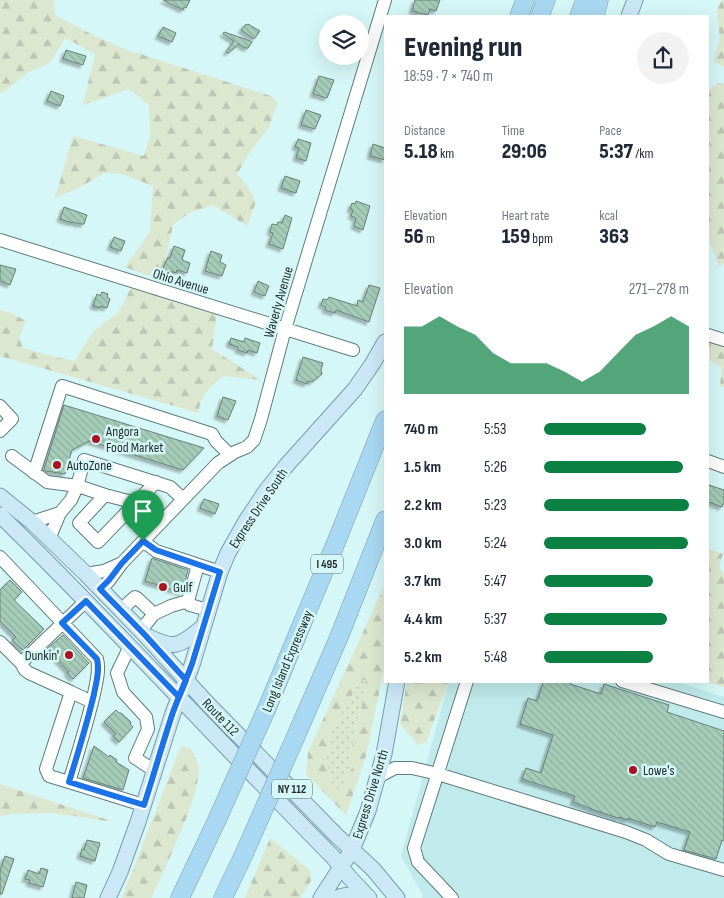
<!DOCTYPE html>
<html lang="en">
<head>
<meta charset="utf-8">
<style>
	body { margin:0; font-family:"Sofia Sans Condensed",sans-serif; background:#f2f2f3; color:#1f2937; height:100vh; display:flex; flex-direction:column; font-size:19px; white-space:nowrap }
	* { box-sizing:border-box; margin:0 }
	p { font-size:16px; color:#747a83 }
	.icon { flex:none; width:28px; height:28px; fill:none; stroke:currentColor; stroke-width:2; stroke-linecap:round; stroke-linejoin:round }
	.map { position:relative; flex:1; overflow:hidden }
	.sheet { position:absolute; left:384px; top:15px; width:325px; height:668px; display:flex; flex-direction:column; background:#fff; border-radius:0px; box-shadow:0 5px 20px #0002 }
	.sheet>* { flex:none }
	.tools { position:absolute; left:319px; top:15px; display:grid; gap:10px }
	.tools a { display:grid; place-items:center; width:50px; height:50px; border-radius:50%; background:#fff; box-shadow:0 5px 20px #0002; font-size:25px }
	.pin { position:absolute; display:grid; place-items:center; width:42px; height:42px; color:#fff; margin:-51px -21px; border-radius:50% 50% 50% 0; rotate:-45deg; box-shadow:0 0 5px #0007 }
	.pin .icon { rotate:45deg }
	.round { display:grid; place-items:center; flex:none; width:52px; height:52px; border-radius:26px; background:#f2f2f3 }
	.summary { display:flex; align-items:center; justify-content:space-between; height:85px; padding:0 20px }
	h1 { font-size:28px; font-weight:800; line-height:38px }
	.figures { display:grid; grid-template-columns:repeat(3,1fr); gap:8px; height:85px; padding:5px 20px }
	.figures div { display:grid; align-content:center }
	.figures b { font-size:21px; font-weight:800 }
	.figures small { font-size:14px; font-weight:400 }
	.figures p { font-size:14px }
	.chart { height:140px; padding:10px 20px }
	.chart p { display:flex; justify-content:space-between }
	.chart svg { width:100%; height:90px; margin-top:5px; fill:#0b8043; opacity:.7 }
	ul { padding:0 20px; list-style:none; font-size:16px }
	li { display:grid; grid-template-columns:80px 60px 1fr; align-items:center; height:38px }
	li i { height:12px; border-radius:6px; background:#0b8043 }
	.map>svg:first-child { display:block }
	.built { fill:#c0eaeb }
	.grass { fill:url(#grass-dots) }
	.forest { fill:url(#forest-firs); fill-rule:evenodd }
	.building { fill:url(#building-back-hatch); stroke:#698175; filter:url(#shadow) }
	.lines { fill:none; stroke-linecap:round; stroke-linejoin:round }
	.minor-casing { stroke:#5e7c7d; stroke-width:14 }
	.major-casing { stroke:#799cad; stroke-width:17 }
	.highway-casing { stroke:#799cad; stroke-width:19 }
	.minor { stroke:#fff; stroke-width:12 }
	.major { stroke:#cbe8f7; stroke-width:15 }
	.highway { stroke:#a9d9f2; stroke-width:18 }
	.highway-bridge-casing { stroke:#799cad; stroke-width:19; stroke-linecap:butt }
	.highway-bridge { stroke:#a9d9f2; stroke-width:18 }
	.route-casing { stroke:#fff; stroke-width:10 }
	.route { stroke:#1a73e8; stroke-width:6 }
	.poi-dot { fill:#a91320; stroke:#d6f7f7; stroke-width:2 }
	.labels { text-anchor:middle; stroke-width:5; stroke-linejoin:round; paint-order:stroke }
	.shield { fill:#d6f7f7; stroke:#566869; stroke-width:1 }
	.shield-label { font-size:12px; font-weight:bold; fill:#1f2b2c }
	.street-label { font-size:14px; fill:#1f2b2c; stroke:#d6f7f7 }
	.poi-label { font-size:14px; fill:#1f2b2c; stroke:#d6f7f7; text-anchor:start }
</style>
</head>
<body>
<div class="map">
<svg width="724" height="898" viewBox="0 0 724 898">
	<defs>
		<pattern id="grass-dots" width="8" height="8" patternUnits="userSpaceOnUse" patternTransform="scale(1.25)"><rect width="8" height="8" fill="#dce7d0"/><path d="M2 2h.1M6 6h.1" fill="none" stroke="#bcc6b3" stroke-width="1.8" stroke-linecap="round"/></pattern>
		<pattern id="forest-firs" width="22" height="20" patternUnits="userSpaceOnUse" patternTransform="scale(1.25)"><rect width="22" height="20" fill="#dce7d0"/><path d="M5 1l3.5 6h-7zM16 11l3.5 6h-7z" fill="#bcc6b3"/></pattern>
		<pattern id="building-back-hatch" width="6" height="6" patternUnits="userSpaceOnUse" patternTransform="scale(1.25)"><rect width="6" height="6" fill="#a5ccb8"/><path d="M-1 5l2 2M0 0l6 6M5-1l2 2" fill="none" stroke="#8eaf9e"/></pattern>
		<filter id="shadow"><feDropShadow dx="-3" dy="3" stdDeviation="1" flood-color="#0004"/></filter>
	</defs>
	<rect width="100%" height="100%" fill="#d6f7f7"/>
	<path class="built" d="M449 681H674L724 697V898H422L423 895 401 856Z"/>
	<path class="grass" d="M367 678 362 705 354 730 352 749V768L339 790 333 786 326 762 332 731 359 682Z"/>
	<path class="forest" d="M0 0H54L55 15 93 35 122 48 271 96 278 102 269 127 249 154 237 174 247 185 256 202 247 226 213 205 189 213 173 225 161 280 125 267 150 232 153 186 122 174 104 173 79 188 55 198 73 136 144 156 150 137 149 105 129 89 83 105 95 54 65 38 50 63 29 72 2 93 0 92Z
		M722 0H724V67L713 61 720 40 717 10Z
		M718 83 724 84V263L719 267 708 237V90Z
		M131 288 217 313 212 349 261 380 223 376C212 386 198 397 199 413L0 356V310L12 313 26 321 19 338 23 348 55 357 75 361 87 341 95 330 119 312Z
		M708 338 724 343V387L720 386 722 368 708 359Z
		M708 549 723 554 719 566 724 575V687L702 681H708Z
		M385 584V664L366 756 346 815 306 774 308 752ZM366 679 362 705 354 730 352 749V768L339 790 333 785 326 762 332 731 359 682Z
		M407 681H449L426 742 418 745 400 724Z
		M181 746 191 748C193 754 199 763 199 770 197 800 175 845 163 873 159 881 154 889 152 898H122Z
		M0 784 114 822 53 813 13 814 0 816Z
		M270 838 311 871V881L300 898H245Z"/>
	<path class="building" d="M163 0H190L186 8 184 7 183 10Z
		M415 0H440L436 11 430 9 428 15 412 11Z
		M246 24 248 25V24L260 31 254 39 241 30Z
		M163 27 176 33 172 42 158 36Z
		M224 32 245 39 252 42 248 48H245L239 44 228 53 226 52 234 41 223 34Z
		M66 50 86 56 83 65 63 59Z
		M319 76 334 80 327 98 313 94Z
		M51 91 64 96 60 106 47 101Z
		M306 110 321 115 315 129 301 125Z
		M298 139 311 143 306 161 296 158 299 148 295 147Z
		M373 144 385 148V160L370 156Z
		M285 176 300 181 296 193 281 188Z
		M356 201 370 206 363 230 354 226 356 218 351 216 353 210 350 209 352 203 355 204Z
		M64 207 87 215 84 224H80L72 222V223L60 219Z
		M285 215 292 218 283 249 269 244 273 233 270 232 272 224 277 225 278 222 282 223Z
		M114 237 125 241 121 251 110 247Z
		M174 246 185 250 182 260 190 263 187 273 177 270 176 273 163 269 168 257 170 258Z
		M211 251 222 255 220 262 226 265 222 276 205 271Z
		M0 265 16 269 10 285 0 281Z
		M258 281 269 286 265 296 254 292Z
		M369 285 380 288 369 322 336 310 335 313 325 310 326 307 321 305 323 299 327 300 329 297 357 306 358 300 363 302Z
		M102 292 108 294 107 297 110 299 107 308 100 306V308L93 306 97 294 100 296Z
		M231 338 244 342 245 338 260 343 257 353 248 350 247 353 238 350V347L229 344Z
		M303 357 323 363 321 370 322 374 312 382 308 381 307 384 296 380Z
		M223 397 236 401 228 420 217 416Z
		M64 405 204 448 183 470 89 441 72 450 65 474 46 471 44 469Z
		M709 485 724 490V504H723L722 507 708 502V489Z
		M204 499 219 504 215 514 200 508Z
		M152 558 188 570 182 593 145 581Z
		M10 580 22 592 14 600 44 629 23 650 12 640 16 637 0 621V590Z
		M63 635 89 663 73 679 67 673 69 672 47 649Z
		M544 681H571L570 684 601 694 604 684 669 705 667 712 724 731V841L722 840 716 859 684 850 690 832 657 822 655 827 628 818V820L619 817 618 818 591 809H592L573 802 575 796 522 779 526 768 541 773 553 735 520 724 528 698 537 701Z
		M116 710 119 713H121L131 722 130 724 133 727 119 742 113 736 116 734 104 722Z
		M94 746 109 757 110 755 117 760 116 762 129 770 123 790 83 778Z
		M87 840 100 843 95 861 80 856 82 849 84 850Z
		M5 856 14 859 2 894H0V871Z
		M41 868 48 870 43 887 29 883 30 880 25 879 28 870 39 874Z
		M76 882 87 885 84 898H72Z"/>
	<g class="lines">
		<defs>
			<path id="minor" d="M0 240 353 350
				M708 335 724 340
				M0 406 12 419 0 431
				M12 456 47 482 78 486 105 495 79 523 98 542 156 482
				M708 461 724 467
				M34 473 62 386 212 434 216 441 230 455
				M105 495 136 503
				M32 522 60 513
				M49 539 60 513 71 500 77 487 84 460 170 487 183 499
				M143 541 156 551 220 572
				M0 557 97 659C100 671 96 683 94 694 87 724 78 753 69 782L143 805
				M198 565 188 601 190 605 208 610
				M86 574 104 571 120 564
				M100 589 108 582 122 563 218 463 235 452 247 447 254 440 261 419 285 329 385 0
				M121 610 135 597 137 598 154 614
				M141 630 154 614 171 606 188 601
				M0 642 21 663 86 601
				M130 646 117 673 123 692 146 717 148 729 135 758 155 771
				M21 663 25 670 29 673 71 692
				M622 681 724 712
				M378 777 395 768H412L438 774 626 832 646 840 669 854 724 870
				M69 782 49 776 46 769 71 692 92 702
				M452 898 418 862 414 848 467 681"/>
			<path id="major" d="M629 16 635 0
				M0 496 32 522 86 574 145 635 206 702 337 836 373 869 397 898
				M0 515C114 626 221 744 333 857L350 878 369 898
				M149 637C177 651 181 644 203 627
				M108 898 120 872 138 822 173 713 192 665 220 572 228 553 246 521 266 491 286 466 355 389 373 363 385 342
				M321 898 352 850 368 811 384 754 397 681
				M337 898C347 894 353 894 363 898"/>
			<path id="highway" d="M519 16 525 0
				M540 16 546 0
				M579 16 585 0
				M595 16 599 0
				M267 708 337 540 385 420
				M292 745 339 637 385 520
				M180 898 216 822
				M223 898 244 854"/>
		</defs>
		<use href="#minor" class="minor-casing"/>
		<use href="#major" class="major-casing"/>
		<use href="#highway" class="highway-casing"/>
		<use href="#minor" class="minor"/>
		<use href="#major" class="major"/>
		<use href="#highway" class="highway"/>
		<defs>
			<path id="highway-bridge" d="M216 822 267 708
				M244 854 292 745"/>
		</defs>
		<use href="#highway-bridge" class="highway-bridge-casing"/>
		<use href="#highway-bridge" class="highway-bridge"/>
	</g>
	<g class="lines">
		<defs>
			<path id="route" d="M143 541 122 563 109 580 100 589 145 635 186 680 179 697 86 601 62 623 97 659C100 671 96 683 94 694 87 724 78 753 69 782L144 805C154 774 163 742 173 712 179 696 186 680 192 664L220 572 156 550 143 541"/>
		</defs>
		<use href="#route" class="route-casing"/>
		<use href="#route" class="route"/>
	</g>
	<g class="poi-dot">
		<circle cx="96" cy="439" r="5"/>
		<circle cx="57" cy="465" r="5"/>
		<circle cx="163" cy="587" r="5"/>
		<circle cx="69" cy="655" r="5"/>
		<circle cx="633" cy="770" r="5"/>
	</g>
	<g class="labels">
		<g class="shield">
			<rect x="311" y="554.5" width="32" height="19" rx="4"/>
			<rect x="272" y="779.5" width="40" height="19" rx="4"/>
		</g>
		<g class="shield-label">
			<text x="327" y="568">I 495</text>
			<text x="292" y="793">NY 112</text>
		</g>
		<g class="street-label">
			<text transform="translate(181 281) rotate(17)" y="5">Ohio Avenue</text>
			<text transform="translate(278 302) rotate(-74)" y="5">Waverly Avenue</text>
			<text transform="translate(258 508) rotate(-56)" y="5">Express Drive South</text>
			<text transform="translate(287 661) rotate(-67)" y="5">Long Island Expressway</text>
			<text transform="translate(221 717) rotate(46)" y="5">Route 112</text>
			<text transform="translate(370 794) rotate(-73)" y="5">Express Drive North</text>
		</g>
		<g class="poi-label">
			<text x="106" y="436">Angora<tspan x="106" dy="16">Food Market</tspan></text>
			<text x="67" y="470">AutoZone</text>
			<text x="173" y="592">Gulf</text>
			<text x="59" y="660" text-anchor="end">Dunkin'</text>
			<text x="643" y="775">Lowe's</text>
		</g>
	</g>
</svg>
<div class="tools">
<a><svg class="icon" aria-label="layers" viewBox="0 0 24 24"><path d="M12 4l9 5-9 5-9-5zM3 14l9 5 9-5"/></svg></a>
</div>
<div class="pin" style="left:143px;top:541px;background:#1e9e55"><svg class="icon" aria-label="arrive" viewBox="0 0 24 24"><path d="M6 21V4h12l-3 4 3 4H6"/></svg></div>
<section class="sheet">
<div class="summary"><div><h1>Evening run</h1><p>18:59 · 7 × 740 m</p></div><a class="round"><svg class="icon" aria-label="share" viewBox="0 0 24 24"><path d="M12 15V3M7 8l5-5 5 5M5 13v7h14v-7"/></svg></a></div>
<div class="figures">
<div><p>Distance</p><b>5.18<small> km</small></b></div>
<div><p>Time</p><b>29:06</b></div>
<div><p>Pace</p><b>5:37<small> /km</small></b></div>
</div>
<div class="figures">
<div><p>Elevation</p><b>56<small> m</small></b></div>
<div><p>Heart rate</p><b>159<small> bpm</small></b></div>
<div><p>kcal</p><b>363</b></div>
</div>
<div class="chart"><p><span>Elevation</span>271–278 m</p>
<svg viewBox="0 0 160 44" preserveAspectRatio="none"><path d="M0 44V11L10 11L20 6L30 11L40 15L50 24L60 29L70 29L80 29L90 33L100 38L110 33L120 24L130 15L140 11L150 6L160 11V44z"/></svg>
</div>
<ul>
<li><b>740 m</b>5:53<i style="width:70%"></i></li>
<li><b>1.5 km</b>5:26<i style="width:96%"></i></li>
<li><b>2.2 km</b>5:23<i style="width:100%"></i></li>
<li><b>3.0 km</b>5:24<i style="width:99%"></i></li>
<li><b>3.7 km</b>5:47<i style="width:75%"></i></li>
<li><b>4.4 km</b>5:37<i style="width:85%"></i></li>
<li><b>5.2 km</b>5:48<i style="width:75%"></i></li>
</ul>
</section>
</div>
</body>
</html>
